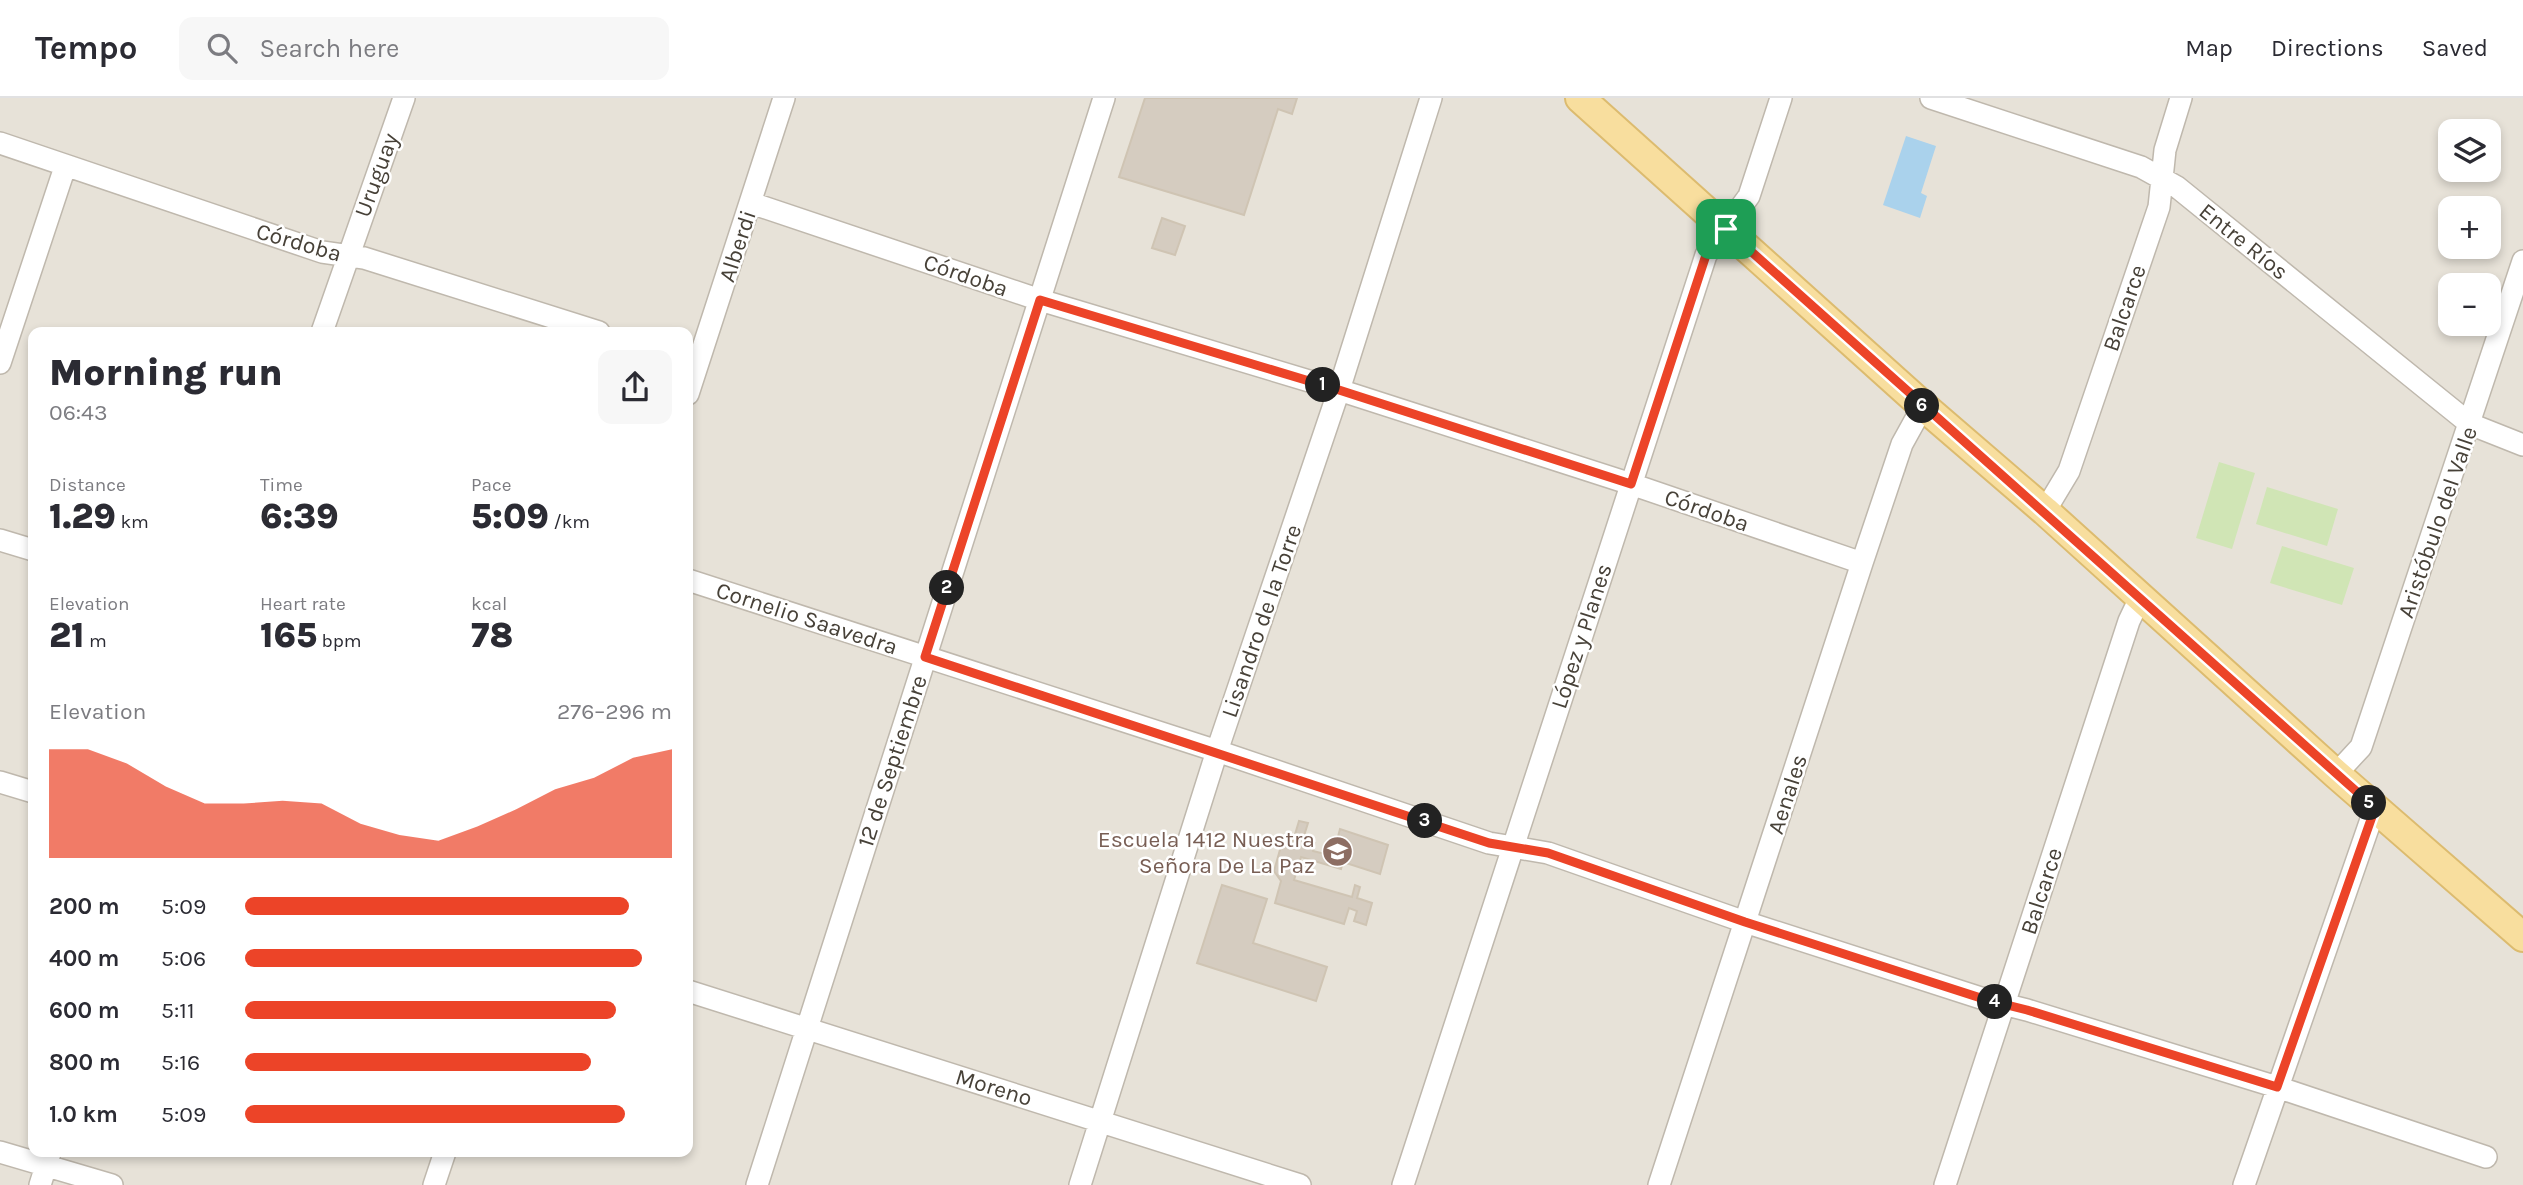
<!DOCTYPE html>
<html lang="en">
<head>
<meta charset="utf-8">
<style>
	body { margin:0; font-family:Karla,sans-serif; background:#f7f7f7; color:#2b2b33; height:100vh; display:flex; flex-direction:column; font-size:26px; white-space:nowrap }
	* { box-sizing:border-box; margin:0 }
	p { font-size:23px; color:#7c7c81 }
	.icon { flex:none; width:38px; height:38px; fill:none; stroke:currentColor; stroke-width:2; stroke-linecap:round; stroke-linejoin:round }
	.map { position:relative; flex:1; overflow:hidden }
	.panel { position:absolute; left:28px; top:229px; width:665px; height:830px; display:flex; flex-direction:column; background:#fff; border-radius:14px; box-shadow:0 4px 10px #0003 }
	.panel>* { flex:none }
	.controls { position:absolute; left:2438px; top:21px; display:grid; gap:14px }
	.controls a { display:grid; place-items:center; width:63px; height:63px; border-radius:14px; background:#fff; box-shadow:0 4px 10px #0003; font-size:35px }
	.pin { position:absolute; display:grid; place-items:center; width:60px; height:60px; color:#fff; margin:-30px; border-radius:14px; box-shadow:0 4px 10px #0006 }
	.km { position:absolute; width:35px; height:35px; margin:-18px; border-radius:50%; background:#222; color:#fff; font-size:19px; line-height:35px; text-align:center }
	.round { display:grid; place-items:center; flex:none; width:74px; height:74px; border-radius:14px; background:#f7f7f7 }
	.summary { display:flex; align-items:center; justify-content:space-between; height:119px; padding:0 21px }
	h1 { font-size:38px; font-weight:800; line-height:52px }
	.figures { display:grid; grid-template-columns:repeat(3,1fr); gap:10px; height:119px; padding:7px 21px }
	.figures div { display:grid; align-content:center }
	.figures b { font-size:35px; font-weight:800 }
	.figures small { font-size:19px; font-weight:400 }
	.figures p { font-size:19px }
	.chart { height:196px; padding:14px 21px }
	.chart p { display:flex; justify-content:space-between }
	.chart svg { width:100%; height:126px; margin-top:7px; fill:#ec4428; opacity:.7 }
	ul { padding:0 21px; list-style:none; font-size:23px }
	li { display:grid; grid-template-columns:112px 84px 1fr; align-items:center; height:52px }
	li i { height:18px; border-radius:9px; background:#ec4428 }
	header { display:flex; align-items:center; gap:42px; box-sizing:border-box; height:98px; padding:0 35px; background:#fff; border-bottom:2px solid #e1e1e2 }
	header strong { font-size:33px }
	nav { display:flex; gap:38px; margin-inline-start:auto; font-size:24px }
	.search { width:490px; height:63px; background:#f7f7f7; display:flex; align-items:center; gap:18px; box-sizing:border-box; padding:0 24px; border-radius:14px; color:#7c7c81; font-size:26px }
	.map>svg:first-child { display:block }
	.residential { fill:#e7e2d8; fill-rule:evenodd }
	.green { fill:#d0e5b5 }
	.water { fill:#aad2ec }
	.building { fill:#d5ccc0; stroke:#cfc4b3; stroke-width:2 }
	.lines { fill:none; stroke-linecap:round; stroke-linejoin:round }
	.minor-casing { stroke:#bfb8ad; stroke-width:24 }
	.major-casing { stroke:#dcbb6f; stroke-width:32 }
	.minor { stroke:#fff; stroke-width:21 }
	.major { stroke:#f8de9e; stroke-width:28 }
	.route-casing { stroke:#fff; stroke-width:14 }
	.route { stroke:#ec4428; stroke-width:9 }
	.labels { text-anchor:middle; stroke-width:5; stroke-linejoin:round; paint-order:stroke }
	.street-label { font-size:23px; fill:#474138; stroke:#fff }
	.education-label { font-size:23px; fill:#785e54; stroke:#fff; text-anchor:end }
</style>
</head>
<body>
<header>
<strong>Tempo</strong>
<div class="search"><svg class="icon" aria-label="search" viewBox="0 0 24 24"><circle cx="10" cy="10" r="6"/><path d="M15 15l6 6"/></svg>Search here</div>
<nav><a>Map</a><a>Directions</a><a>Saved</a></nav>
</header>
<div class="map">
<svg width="2523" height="1087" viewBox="0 0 2523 1087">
	<rect width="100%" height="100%" fill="#f4f1ea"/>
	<path class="residential" d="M0 0H2523V1087H0ZM2450 33H2488V72H2450ZM2450 110H2488V149H2450ZM2450 187H2488V226H2450ZM33 234H688V1054H33Z"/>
	<path class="green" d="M2219 364 2255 375 2232 451 2196 440Z
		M2267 389 2338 411 2327 448 2256 426Z
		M2282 448 2354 470 2342 507 2270 485Z"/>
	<path class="water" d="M1906 38 1936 48 1921 95 1927 98 1920 120 1883 107Z"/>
	<path class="building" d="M1145 0H1297L1292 16 1278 11 1244 117 1119 79Z
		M1162 120 1185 128 1175 157 1152 150Z
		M1299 723 1308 725 1303 741 1315 745 1313 753 1333 758 1340 731 1388 747 1380 776 1343 764 1341 771 1301 759 1294 782 1352 799 1355 787 1360 789 1357 800 1372 805 1366 827 1354 823 1357 813 1349 810 1344 826 1275 805 1281 783 1274 773 1283 741 1293 743Z
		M1222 787 1267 801 1253 845 1327 869 1316 903 1197 865Z"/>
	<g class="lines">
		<defs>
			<path id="minor" d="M1931 0 2141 69 2177 89 2470 326 2523 347
				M0 45 322 154 364 160 599 234
				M751 105 1040 202 1339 292 1631 386 1862 465
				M322 234 404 0
				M0 265 65 69
				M688 296 784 0
				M2045 413 2069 373 2159 109 2165 52 2181 0
				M0 442 33 452
				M688 482 1217 653 1489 745 1548 755 1745 824 1987 902 2027 912 2277 989 2486 1059
				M2336 676 2361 649 2523 163
				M0 684 33 694
				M688 893 1300 1087
				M0 1054 112 1087
				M40 1087 50 1055
				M434 1087 445 1054
				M757 1087 1104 0
				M1080 1087 1217 653 1339 292 1431 0
				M1403 1087 1706 157 1749 98 1781 0
				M1659 1087 1862 465 1902 346 1923 308
				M1945 1087 2129 523 2140 500
				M2244 1087 2375 710"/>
			<path id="major" d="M1580 0 1923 308 2045 413 2336 676 2523 839"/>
		</defs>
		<use href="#minor" class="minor-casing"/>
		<use href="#major" class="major-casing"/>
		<use href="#minor" class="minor"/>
		<use href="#major" class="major"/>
	</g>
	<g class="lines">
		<defs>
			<path id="route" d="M1726 131 2375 710 2277 989 2027 912 1987 902 1745 824 1548 755 1489 745 925 559 1040 202 1339 292 1631 386 1706 157Z"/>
		</defs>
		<use href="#route" class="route-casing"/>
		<use href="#route" class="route"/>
	</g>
	<defs>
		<symbol id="school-disc" viewBox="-11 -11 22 22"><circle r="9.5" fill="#8d6e63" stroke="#fff"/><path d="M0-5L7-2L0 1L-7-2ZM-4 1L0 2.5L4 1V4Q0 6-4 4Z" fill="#fff"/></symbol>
	</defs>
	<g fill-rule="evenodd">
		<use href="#school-disc" x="1320" y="736" width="35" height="35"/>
	</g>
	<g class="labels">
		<g class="street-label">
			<text transform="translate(376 77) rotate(-70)" y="8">Uruguay</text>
			<text transform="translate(2244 143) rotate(39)" y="8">Entre Ríos</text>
			<text transform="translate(299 144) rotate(16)" y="8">Córdoba</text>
			<text transform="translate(737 148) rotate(-72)" y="8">Alberdi</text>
			<text transform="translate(966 177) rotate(19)" y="8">Córdoba</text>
			<text transform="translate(2124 210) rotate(-71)" y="8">Balcarce</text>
			<text transform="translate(1707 412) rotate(19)" y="8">Córdoba</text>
			<text transform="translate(2437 424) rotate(-71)" y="8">Aristóbulo del Valle</text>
			<text transform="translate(807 520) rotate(18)" y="8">Cornelio Saavedra</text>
			<text transform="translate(1261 523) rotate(-71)" y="8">Lisandro de la Torre</text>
			<text transform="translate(1581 538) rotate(-72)" y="8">López y Planes</text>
			<text transform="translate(892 663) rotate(-72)" y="8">12 de Septiembre</text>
			<text transform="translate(1787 696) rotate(-72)" y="8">Aenales</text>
			<text transform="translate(2041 793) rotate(-72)" y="8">Balcarce</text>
			<text transform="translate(994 989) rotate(17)" y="8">Moreno</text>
		</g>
		<g class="education-label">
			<text x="1315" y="749">Escuela 1412 Nuestra<tspan x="1315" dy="26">Señora De La Paz</tspan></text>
		</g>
	</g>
</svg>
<div class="controls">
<a><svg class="icon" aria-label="layers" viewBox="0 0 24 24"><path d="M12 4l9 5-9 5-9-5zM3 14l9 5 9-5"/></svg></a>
<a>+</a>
<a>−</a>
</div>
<div class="pin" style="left:1726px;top:131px;background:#1e9e55"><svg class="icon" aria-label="arrive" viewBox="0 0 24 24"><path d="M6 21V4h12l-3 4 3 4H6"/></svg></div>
<b class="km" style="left:1323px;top:287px">1</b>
<b class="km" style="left:947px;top:490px">2</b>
<b class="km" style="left:1425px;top:723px">3</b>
<b class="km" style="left:1995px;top:904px">4</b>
<b class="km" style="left:2369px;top:705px">5</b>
<b class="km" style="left:1922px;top:308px">6</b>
<section class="panel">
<div class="summary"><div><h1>Morning run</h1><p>06:43</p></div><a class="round"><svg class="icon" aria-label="share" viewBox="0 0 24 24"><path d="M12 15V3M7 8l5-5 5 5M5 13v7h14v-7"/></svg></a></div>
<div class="figures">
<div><p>Distance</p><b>1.29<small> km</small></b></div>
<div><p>Time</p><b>6:39</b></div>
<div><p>Pace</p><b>5:09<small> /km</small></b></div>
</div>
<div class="figures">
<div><p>Elevation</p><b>21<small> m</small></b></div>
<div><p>Heart rate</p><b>165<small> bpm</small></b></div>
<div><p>kcal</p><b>78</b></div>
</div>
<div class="chart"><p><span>Elevation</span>276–296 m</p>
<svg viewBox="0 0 160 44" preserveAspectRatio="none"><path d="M0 44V6L10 6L20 11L30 19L40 25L50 25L60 24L70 25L80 32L90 36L100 38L110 33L120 27L130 20L140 16L150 9L160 6V44z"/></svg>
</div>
<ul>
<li><b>200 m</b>5:09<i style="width:90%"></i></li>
<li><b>400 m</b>5:06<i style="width:93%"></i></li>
<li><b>600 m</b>5:11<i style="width:87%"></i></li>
<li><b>800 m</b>5:16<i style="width:81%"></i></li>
<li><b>1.0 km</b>5:09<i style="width:89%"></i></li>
</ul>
</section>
</div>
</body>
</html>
